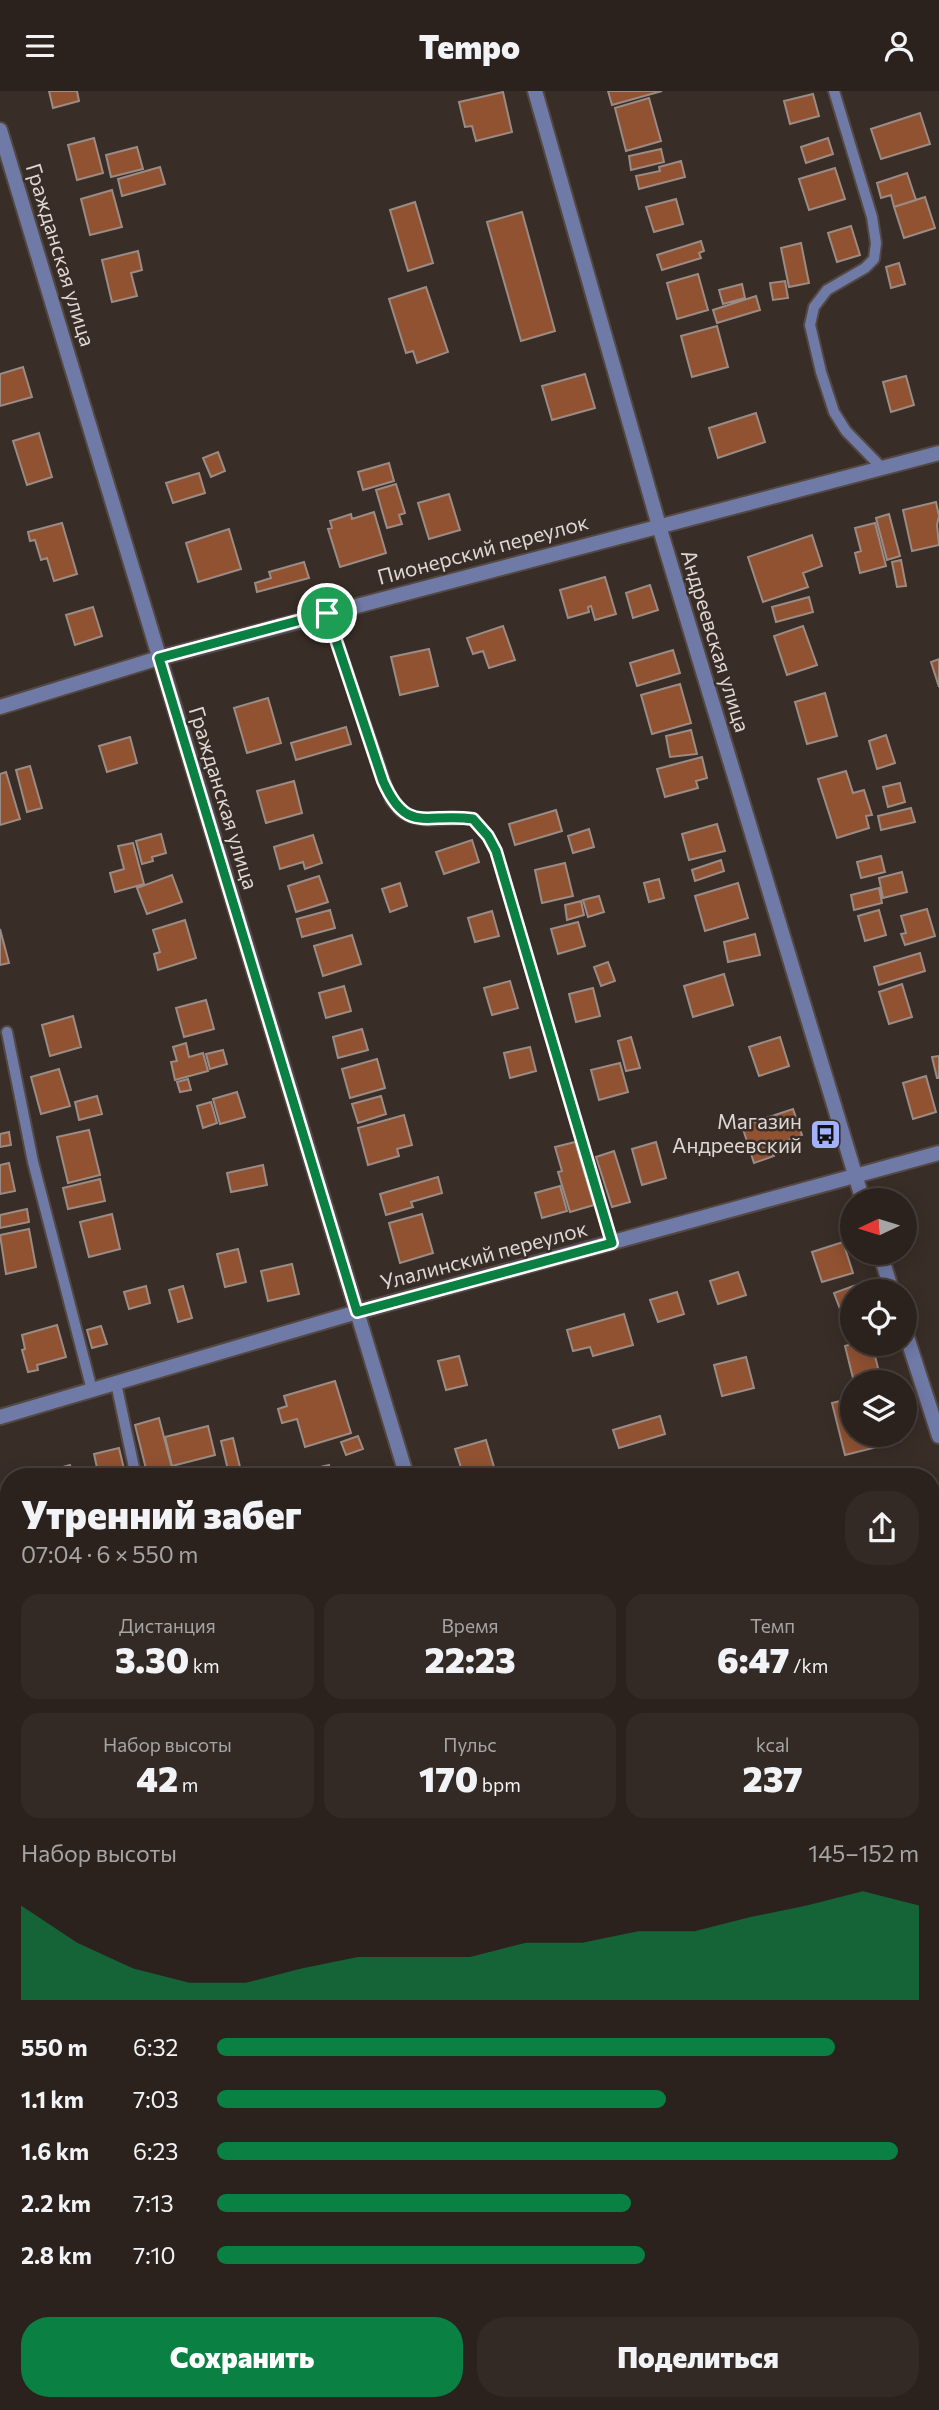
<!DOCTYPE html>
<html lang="ru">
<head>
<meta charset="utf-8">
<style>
	body { margin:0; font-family:Commissioner,sans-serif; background:#332a26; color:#f1f3f6; height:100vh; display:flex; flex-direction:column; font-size:26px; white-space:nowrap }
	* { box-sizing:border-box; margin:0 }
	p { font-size:23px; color:#a6a4a4 }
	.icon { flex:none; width:38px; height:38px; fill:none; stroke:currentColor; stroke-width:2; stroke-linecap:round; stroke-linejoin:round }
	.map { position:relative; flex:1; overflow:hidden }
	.drawer { position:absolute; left:0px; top:1377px; width:940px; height:943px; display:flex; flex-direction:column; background:#2b221d; border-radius:28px 28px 0 0; box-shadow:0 4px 18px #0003,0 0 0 2px #473f3b }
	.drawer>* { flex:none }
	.needle { width:46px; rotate:266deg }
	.fabs { position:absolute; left:840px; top:1097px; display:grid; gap:14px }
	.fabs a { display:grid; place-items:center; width:77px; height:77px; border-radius:50%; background:#2b221d; box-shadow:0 4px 18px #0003,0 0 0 2px #473f3b; font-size:35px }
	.pin { position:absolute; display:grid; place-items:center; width:60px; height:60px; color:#fff; margin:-30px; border:4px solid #fff; border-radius:50%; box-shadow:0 2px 7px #0007 }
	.round { display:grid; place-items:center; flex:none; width:74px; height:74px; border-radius:28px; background:#332a26 }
	.overview { display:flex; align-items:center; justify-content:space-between; height:119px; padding:0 21px }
	h1 { font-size:38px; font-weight:800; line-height:52px }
	.figures { display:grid; grid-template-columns:repeat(3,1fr); gap:10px; height:119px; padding:7px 21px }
	.figures div { display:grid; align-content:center; border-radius:18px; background:#332a26; text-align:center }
	.figures b { font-size:35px; font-weight:800 }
	.figures small { font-size:19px; font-weight:400 }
	.figures p { font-size:19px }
	.chart { height:196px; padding:14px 21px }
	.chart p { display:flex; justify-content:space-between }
	.chart svg { width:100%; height:126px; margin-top:7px; fill:#0b8043; opacity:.7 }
	.cta { display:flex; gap:14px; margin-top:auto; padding:14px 21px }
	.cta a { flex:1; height:80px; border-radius:28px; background:#0b8043; color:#fff; font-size:28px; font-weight:800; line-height:80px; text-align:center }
	.cta a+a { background:#332a26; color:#f1f3f6 }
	ul { padding:0 21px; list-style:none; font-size:23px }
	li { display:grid; grid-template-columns:112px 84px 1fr; align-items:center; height:52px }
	li i { height:18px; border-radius:9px; background:#0b8043 }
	header { display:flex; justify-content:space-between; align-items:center; height:91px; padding:0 21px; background:#2b221d; font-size:32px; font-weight:800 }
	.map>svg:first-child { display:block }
	.building { fill:#915232; stroke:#9a8b85; stroke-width:2 }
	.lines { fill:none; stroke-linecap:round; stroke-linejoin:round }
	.service-casing { stroke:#544843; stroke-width:14 }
	.minor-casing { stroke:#544843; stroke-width:18 }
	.tertiary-casing { stroke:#544843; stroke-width:18 }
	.service { stroke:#707aa7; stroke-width:10 }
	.minor { stroke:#707aa7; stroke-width:14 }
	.tertiary { stroke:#707aa7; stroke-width:14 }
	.route-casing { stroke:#fff; stroke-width:14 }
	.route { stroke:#0b8043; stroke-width:9 }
	.labels { text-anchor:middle; stroke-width:5; stroke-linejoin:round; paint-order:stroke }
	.street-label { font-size:21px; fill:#dfd7d3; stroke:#392d27 }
	.poi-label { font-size:21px; fill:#dfd7d3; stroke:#392d27; text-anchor:end }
</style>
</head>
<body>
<header><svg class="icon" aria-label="menu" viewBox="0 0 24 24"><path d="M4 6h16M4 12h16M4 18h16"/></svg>Tempo<svg class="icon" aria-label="person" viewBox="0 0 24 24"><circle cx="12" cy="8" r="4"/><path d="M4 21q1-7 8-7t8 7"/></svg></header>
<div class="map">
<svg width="939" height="2319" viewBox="0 0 939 2319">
	<rect width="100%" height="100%" fill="#392d27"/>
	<path class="building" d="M49 0H77L79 10 53 17Z
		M608 0H662L612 14Z
		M503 1 512 41 476 50 472 35 465 36 459 11Z
		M813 3 819 25 790 33 784 10Z
		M649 7 661 50 626 60 615 17Z
		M920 22 930 53 881 68 871 38Z
		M94 47 103 82 77 89 68 54Z
		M828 47 833 63 806 72 801 56Z
		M137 56 143 78 111 86 106 64Z
		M661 58 664 71 631 79 629 65Z
		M681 70 685 86 639 98 636 85 660 80 659 76Z
		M160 76 165 93 122 105 118 88Z
		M835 77 845 108 809 119 799 88Z
		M907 82 916 109 894 116 891 104 881 107 877 92Z
		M112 99 122 136 90 144 81 108Z
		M925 106 935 137 904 147 894 116Z
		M676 108 683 133 654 141 646 116Z
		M415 111 433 172 408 180 390 119Z
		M522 121 555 240 521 250 487 131Z
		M851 135 860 164 837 171 828 142Z
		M701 150 704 160 699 162 701 167 662 179 657 164Z
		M801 152 809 192 789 196 781 157Z
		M138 160 142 179 131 182 137 205 112 211 102 169Z
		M899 172 905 193 891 197 886 176Z
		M698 183 708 219 677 228 667 192Z
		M785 190 788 207 773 209 770 192Z
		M742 193 745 207 723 213 719 199Z
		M426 196 448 261 417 272 413 260 406 262 389 208Z
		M756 205 760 219 717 232 713 219Z
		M717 235 728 276 692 286 681 245Z
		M23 276 32 306 0 315V283Z
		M585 283 595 317 552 329 542 295Z
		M906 285 914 314 891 321 883 291Z
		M756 322 765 351 718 367 709 337Z
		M39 342 52 386 27 394 13 350Z
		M218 361 225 380 211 386 203 367Z
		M389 372 394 390 363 399 358 381Z
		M199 382 205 402 173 412 166 392Z
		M396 393 405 422 399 424 402 433 387 437 376 399Z
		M449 403 460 439 429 448 418 412Z
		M936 411 939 425 937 434 939 454 912 460 903 419Z
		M374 421 386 462 340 476 328 438 332 437 330 430 351 423 352 428Z
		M889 423 900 465 887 469 876 427Z
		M62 432 77 483 54 490 47 467 41 469 35 449 30 450 28 441Z
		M875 432 886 475 860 482 855 462 861 460 855 437Z
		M229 438 241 478 198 491 186 452Z
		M812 444 822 475 803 482 808 496 763 511 748 466Z
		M901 469 906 495 897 496 892 471Z
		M304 471 309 487 257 501 255 492 271 487 269 481Z
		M605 486 616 523 595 529 591 515 588 516 589 521 568 527 560 499Z
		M650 494 658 519 633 527 626 502Z
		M809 506 813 521 776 531 772 516Z
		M93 516 102 545 75 554 66 524Z
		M503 535 515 569 489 577 483 560 473 563 467 547Z
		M803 535 817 574 787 584 774 545Z
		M429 558 438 595 400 604 391 566Z
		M673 559 680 582 637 595 630 572Z
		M939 568V596L931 571Z
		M680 593 691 632 652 643 641 604Z
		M825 602 837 645 807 653 795 611Z
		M268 607 281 652 247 662 234 617Z
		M346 636 351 653 296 669 291 652Z
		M691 639 697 663 670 666 666 645Z
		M886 644 895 672 877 678 869 650Z
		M130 646 137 672 107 681 99 655Z
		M702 666 707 687 696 690 698 697 665 706 657 678Z
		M30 675 42 717 27 721 16 679Z
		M846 680 853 702 864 699 872 724 866 725 869 737 837 747 818 688Z
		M6 681 20 728 0 734V683Z
		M294 690 302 722 266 732 257 700Z
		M900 692 905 711 888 716 883 696Z
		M911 717 915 731 881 739 878 725Z
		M556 719 562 740 515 754 509 733Z
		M717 733 725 760 689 769 682 743Z
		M589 738 594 756 573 762 568 745Z
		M161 743 166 762 152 766 153 770 142 773 136 750Z
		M313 744 322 772 305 778 303 771 280 778 274 756Z
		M472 749 479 771 444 783 436 761Z
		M133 752 144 793 115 801 110 782 124 778 118 755Z
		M881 765 885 781 861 787 857 771Z
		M721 769 724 780 695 790 692 779Z
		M565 772 573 805 542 812 535 779Z
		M902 781 907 801 883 807 879 787Z
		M172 784 182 811 147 823 137 797Z
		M319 785 328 811 296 821 288 795Z
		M659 788 664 807 649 811 644 792Z
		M400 792 407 815 390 821 382 798Z
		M738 792 748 827 705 840 695 805Z
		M879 797 882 812 854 819 851 804Z
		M599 805 604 821 588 826 583 809Z
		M581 810 584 824 567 829 565 814Z
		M927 818 935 845 905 854 901 843 906 842 901 825Z
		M330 819 335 837 302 846 297 828Z
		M879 819 886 844 865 850 858 825Z
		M492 820 499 845 475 851 468 827Z
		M185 829 196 867 158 879 154 863 160 861 153 839Z
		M578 831 585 855 558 863 551 838Z
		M0 838 9 872 0 874Z
		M755 843 760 864 728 871 724 851Z
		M352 844 361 873 323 885 314 855Z
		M920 862 925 880 879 894 874 876Z
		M608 871 615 890 601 895 594 876Z
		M724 883 733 914 693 926 684 895Z
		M510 890 518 917 492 924 484 897Z
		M902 893 912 926 889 933 879 901Z
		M344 895 351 920 326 927 319 902Z
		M593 897 600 925 576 931 569 903Z
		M206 909 214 938 184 946 176 917Z
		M73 925 81 956 50 965 42 934Z
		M362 938 368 959 338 967 333 946Z
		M631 946 640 977 626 980 618 950Z
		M780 946 789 975 759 985 749 956Z
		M186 952 189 966 203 962 208 980 175 989 171 971 177 970 173 956Z
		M530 956 536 980 510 987 504 962Z
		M223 959 227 973 210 978 206 963Z
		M939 965V987H937L932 966Z
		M377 968 385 997 350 1007 342 978Z
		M620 972 628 1001 599 1009 591 979Z
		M59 978 70 1015 41 1023 31 986Z
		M926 985 936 1021 913 1028 903 992Z
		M188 988 191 999 180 1001 177 991Z
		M237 1001 245 1026 220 1033 213 1008Z
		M97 1005 102 1023 79 1029 75 1011Z
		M381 1005 386 1023 358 1032 352 1013Z
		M211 1011 217 1032 203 1037 197 1015Z
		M793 1018 802 1044 770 1055 774 1065 754 1072 742 1035Z
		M404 1024 412 1054 397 1058 399 1065 368 1074 358 1037Z
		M89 1039 100 1084 68 1092 57 1046Z
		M9 1041 11 1054 0 1056V1043Z
		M575 1051 594 1114 570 1121 558 1081 562 1080 555 1056Z
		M656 1051 666 1087 642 1094 632 1058Z
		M614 1060 630 1111 612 1116 596 1066Z
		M9 1072 15 1100 0 1103V1074Z
		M263 1074 267 1094 231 1101 227 1082Z
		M438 1086 442 1102 411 1111 413 1116 386 1124 380 1103Z
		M100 1088 105 1110 68 1118 63 1097Z
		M560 1095 567 1120 542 1127 535 1102Z
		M27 1118 29 1131 0 1137V1124Z
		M112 1123 120 1158 89 1166 80 1131Z
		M422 1123 433 1162 400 1172 389 1132Z
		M29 1138 36 1176 6 1183 0 1144Z
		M843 1151 853 1182 822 1191 812 1161Z
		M238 1158 246 1191 225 1196 217 1163Z
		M292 1173 299 1203 268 1210 261 1180Z
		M738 1181 746 1204 718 1213 710 1190Z
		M856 1194 858 1200H852V1214L840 1218 834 1202Z
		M146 1195 150 1212 129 1218 124 1201Z
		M183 1195 192 1227 178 1231 169 1199Z
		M677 1201 684 1223 658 1231 650 1209Z
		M624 1223 633 1254 593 1265 590 1256 573 1260 567 1239Z
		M57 1234 66 1266 37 1274 38 1279 28 1281 22 1259 25 1258 22 1244Z
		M101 1235 107 1253 92 1257 87 1239Z
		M852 1253H872L879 1281 853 1287 845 1255Z
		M459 1265 467 1294 446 1299 438 1270Z
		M746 1266 754 1297 722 1305 714 1274Z
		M335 1290 351 1342 305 1356 297 1328 282 1332 278 1318 287 1315 284 1305Z
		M852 1307V1344H899L901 1350 845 1364 832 1312Z
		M660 1325 665 1343 619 1357 613 1339Z
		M159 1327 172 1377 159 1381 161 1386H148L135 1334Z
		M208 1335 215 1364 172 1375 165 1346Z
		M358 1345 363 1358 346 1364 341 1351Z
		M233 1347 240 1376 228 1379 221 1350Z
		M486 1349 497 1386H464L455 1358Z
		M119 1357 126 1386H99L94 1363Z
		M70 1374 74 1386H59L56 1378Z
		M329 1374 331 1386H314L312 1378Z
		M43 1378 45 1386H18V1384Z
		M939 1485V1516L931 1518V1486Z
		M939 1542V1572L931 1575V1545Z
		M931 1604 939 1630V1635L931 1638Z
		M0 1613 9 1638V1652L0 1655Z
		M939 1666V1718L938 1719 931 1693V1668Z
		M9 1685V1720L3 1721 0 1708V1687Z
		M931 1856 938 1879 931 1881Z
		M9 2192V2234L1 2237 0 2194Z
		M52 2312H60L62 2319H29Z
		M181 2312H209L210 2314 183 2319Z
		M213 2312H232L234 2318 215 2319Z
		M754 2312H779L781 2319H756Z
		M855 2312H882L884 2319H858Z"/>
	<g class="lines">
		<defs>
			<path id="service" d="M834 0 872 126 876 152 874 168 865 177 827 199 814 216 810 234 821 281 834 321 846 340 882 377
				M327 522 391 709C395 713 399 719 403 722 423 735 452 725 473 728L488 745 496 760 612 1152
				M7 941 33 1071 92 1299
				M116 1292 136 1386"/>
			<path id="minor" d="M0 39 407 1386
				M0 616 159 567 939 362
				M0 1326 357 1221 939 1062
				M931 1773 939 1770
				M0 1973 9 2003
				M0 2044 9 2042
				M110 2312 112 2319
				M692 2312 695 2319"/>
			<path id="tertiary" d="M535 0 659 435 863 1110
				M880 1162 892 1200
				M905 1240 939 1345"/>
		</defs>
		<use href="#service" class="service-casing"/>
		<use href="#minor" class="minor-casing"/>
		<use href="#tertiary" class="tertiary-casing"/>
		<use href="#service" class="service"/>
		<use href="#minor" class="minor"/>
		<use href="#tertiary" class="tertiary"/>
	</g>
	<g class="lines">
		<defs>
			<path id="route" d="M327 522 383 690C407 745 427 721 473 728L488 745 496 760 612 1152 357 1221 159 567Z"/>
		</defs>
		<use href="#route" class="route-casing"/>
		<use href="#route" class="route"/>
	</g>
	<defs>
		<symbol id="bus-square" viewBox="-11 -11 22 22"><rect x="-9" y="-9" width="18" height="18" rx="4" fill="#a2b2fd" stroke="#392d27"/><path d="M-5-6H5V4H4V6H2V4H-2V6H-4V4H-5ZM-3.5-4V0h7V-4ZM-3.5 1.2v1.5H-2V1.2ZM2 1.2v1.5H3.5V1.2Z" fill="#111"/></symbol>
	</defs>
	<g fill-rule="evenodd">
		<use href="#bus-square" x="808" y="1026" width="35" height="35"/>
	</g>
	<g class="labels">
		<g class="street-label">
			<text transform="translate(60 164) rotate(73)" y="7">Гражданская улица</text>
			<text transform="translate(483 459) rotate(-15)" y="7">Пионерский переулок</text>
			<text transform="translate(715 550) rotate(73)" y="7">Андреевская улица</text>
			<text transform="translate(223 707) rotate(73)" y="7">Гражданская улица</text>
			<text transform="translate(484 1165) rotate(-15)" y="7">Улалинский переулок</text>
		</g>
		<g class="poi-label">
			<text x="802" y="1038">Магазин<tspan x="802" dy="24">Андреевский</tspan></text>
		</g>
	</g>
</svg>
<div class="fabs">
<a><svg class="needle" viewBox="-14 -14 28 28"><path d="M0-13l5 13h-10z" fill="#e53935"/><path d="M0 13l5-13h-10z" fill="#a6a4a4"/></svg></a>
<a><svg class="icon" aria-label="locate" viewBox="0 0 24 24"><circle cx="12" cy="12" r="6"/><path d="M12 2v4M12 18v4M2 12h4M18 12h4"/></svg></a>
<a><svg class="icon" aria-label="layers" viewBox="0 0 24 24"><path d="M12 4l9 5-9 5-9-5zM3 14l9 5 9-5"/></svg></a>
</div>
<div class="pin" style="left:327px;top:522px;background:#1e9e55"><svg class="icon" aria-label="arrive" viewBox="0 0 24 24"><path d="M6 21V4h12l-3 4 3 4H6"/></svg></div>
<section class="drawer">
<div class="overview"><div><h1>Утренний забег</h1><p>07:04 · 6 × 550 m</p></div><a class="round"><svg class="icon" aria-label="share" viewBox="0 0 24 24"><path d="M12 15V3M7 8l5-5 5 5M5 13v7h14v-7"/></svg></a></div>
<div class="figures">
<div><p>Дистанция</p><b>3.30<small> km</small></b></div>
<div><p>Время</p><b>22:23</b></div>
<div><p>Темп</p><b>6:47<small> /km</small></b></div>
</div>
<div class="figures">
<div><p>Набор высоты</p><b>42<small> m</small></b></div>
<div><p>Пульс</p><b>170<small> bpm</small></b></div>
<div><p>kcal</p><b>237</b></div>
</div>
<div class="chart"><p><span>Набор высоты</span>145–152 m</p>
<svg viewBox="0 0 160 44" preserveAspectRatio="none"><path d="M0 44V11L10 24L20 33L30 38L40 38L50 33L60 29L70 29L80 29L90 24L100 24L110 20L120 20L130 15L140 11L150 6L160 11V44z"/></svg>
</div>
<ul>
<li><b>550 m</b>6:32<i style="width:88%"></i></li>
<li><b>1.1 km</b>7:03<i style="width:64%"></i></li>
<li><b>1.6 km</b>6:23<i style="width:97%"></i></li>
<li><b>2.2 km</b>7:13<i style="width:59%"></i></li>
<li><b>2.8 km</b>7:10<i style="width:61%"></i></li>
</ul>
<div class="cta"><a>Сохранить</a><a>Поделиться</a></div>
</section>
</div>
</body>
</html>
